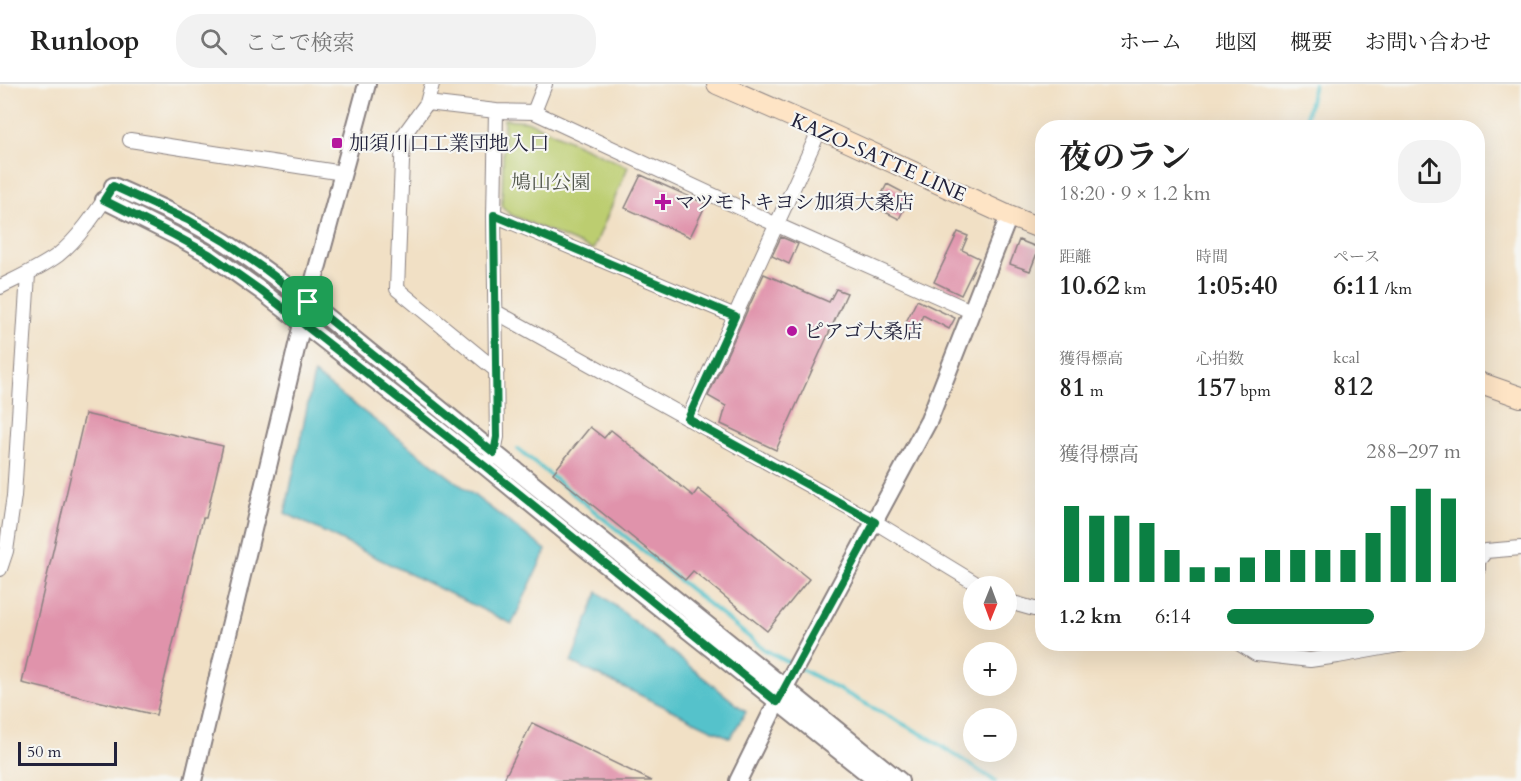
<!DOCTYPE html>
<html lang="ja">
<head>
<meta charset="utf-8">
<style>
	body { margin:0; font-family:Cardo,"Noto Serif JP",serif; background:#f2f2f2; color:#222; height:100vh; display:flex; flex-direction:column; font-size:22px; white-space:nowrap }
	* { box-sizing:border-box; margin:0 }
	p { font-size:20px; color:#767676 }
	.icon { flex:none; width:33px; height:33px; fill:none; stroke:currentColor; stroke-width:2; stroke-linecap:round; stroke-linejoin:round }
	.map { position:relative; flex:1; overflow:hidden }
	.sheet { position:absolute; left:1035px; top:36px; width:450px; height:531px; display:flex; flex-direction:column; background:#fff; border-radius:24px; box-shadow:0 6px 24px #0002 }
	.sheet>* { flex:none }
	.needle { width:39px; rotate:181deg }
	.buttons { position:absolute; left:963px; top:492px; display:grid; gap:12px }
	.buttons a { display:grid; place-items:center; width:54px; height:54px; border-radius:50%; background:#fff; box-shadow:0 6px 24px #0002; font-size:30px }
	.scale { position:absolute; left:18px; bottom:15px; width:99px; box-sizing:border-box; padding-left:6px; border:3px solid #22223b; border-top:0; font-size:16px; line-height:21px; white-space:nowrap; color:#22223b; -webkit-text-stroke:4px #f6f6f2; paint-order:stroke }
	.pin { position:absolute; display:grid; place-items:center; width:51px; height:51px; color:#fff; margin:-26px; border-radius:12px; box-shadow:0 3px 9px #0006 }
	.round { display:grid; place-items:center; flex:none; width:63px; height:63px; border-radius:24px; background:#f2f2f2 }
	.overview { display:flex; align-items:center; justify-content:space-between; height:102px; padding:0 24px }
	h1 { font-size:33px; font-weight:700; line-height:45px }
	.metrics { display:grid; grid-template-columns:repeat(3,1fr); gap:9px; height:102px; padding:6px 24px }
	.metrics div { display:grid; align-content:center }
	.metrics b { font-size:26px; font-weight:700 }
	.metrics small { font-size:16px; font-weight:400 }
	.metrics p { font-size:16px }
	.chart { height:168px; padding:12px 24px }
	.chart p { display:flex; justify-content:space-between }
	.chart svg { width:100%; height:108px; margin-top:6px; stroke:#0b8043; stroke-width:6 }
	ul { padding:0 24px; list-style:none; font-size:20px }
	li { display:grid; grid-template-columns:96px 72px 1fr; align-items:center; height:45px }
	li i { height:15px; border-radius:8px; background:#0b8043 }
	header { display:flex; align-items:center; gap:36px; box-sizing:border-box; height:84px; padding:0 30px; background:#fff; border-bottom:2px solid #e0e0e0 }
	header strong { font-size:28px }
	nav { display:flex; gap:33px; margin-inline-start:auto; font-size:21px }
	.search { width:420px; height:54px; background:#f2f2f2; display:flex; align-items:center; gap:15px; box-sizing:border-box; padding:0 21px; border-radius:24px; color:#767676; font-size:22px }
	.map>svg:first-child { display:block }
	.green { fill:#bccd70; stroke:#6f7856; stroke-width:1.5 }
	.water { fill:#54c2cb; stroke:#3b7283; stroke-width:1.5 }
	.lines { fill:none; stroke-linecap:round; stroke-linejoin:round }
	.stream { stroke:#54c2cb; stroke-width:4 }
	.building { fill:#e093ab }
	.minor-casing { stroke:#8a8180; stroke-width:16 }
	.tertiary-casing { stroke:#8a8180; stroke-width:20 }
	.secondary-casing { stroke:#8a8180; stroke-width:22 }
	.minor { stroke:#fff; stroke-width:14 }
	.tertiary { stroke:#fff; stroke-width:16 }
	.secondary { stroke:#fee4c5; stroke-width:20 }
	.route-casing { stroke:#fff; stroke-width:12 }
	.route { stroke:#0b8043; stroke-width:8 }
	.poi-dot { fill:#b5179e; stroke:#f6f6f2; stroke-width:2 }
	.labels { text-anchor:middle; stroke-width:4.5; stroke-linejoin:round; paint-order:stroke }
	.poi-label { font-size:20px; fill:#22223b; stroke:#f6f6f2; text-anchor:start }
	.street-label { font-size:20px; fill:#22223b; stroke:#f6f6f2 }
	.park-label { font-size:20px; fill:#50554b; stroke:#f6f6f2 }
</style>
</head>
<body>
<header>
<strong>Runloop</strong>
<div class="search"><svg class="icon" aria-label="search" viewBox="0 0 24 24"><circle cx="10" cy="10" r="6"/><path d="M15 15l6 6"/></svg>ここで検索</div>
<nav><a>ホーム</a><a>地図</a><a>概要</a><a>お問い合わせ</a></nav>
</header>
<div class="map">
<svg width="1521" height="697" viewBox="0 0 1521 697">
	<rect width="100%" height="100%" fill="#f6f6f2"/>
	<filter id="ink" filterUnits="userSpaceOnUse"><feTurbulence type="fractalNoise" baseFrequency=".0167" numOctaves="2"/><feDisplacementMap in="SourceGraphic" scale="12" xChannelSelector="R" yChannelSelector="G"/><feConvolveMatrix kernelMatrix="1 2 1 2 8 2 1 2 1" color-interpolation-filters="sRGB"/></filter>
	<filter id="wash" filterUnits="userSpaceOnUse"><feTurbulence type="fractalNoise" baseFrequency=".008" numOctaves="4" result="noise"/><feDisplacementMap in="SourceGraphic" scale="24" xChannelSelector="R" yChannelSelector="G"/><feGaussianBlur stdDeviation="1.35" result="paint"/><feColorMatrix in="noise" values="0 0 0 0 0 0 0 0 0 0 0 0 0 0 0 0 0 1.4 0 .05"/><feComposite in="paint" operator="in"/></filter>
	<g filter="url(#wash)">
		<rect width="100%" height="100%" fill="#f1e0c5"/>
		<path class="green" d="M504 35 527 37 628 83 593 166 509 130 502 122Z"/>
		<path class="water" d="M314 290 546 466 512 540 285 429Z
			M598 508 746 628 730 654 571 578Z"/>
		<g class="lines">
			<path class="stream" d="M1304 44 1314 0
				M518 365 765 566 792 580
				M801 585 929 654 995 697"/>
		</g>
		<g id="blocks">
			<path class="building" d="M641 91 706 120 690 153 625 124Z
				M887 100 910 112 899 135 875 123Z
				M958 148 968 152 962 166 979 174 961 211 934 198Z
				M781 153 798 160 789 180 772 172Z
				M1019 156 1039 164 1030 187 1010 180Z
				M764 190 829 218 836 205 847 209 776 366 721 340 726 322 708 312Z
				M917 216 955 234 949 245 923 231 917 245 905 240Z
				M85 330 223 362 206 434H203L156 631 22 599Z
				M590 343 604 354 611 346 693 412 698 405 809 495 767 547 693 487 685 496 553 389Z
				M532 639 652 697H503Z"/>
		</g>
	</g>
	<g filter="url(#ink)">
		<use href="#blocks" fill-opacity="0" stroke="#8a8180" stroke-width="1.5"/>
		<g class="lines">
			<defs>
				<path id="minor" d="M432 0 427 19 403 52 397 205 497 287
					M427 19 496 27
					M534 28 545 0
					M130 56 343 89
					M494 131 735 232
					M0 203C20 193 40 184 58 171 78 155 95 130 109 109
					M496 228 875 438 980 502
					M688 335 820 45
					M490 376 494 368 497 353 494 131 496 27 534 28 777 141 973 228
					M0 485 6 467 14 412 28 190
					M1478 485V477L1486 467 1521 464
					M1006 517 1034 525H1042
					M1240 560 1256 570 1310 576 1338 572 1404 560"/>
				<path id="tertiary" d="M113 102C152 119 190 136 225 158 254 177 281 197 308 218L900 697
					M104 116 174 151 209 170 260 206 486 383 590 468 877 697
					M193 697 302 240 367 0
					M738 697 777 618 929 336 1009 132"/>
				<path id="secondary" d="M717 0 820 45 1009 132 1042 145
					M1478 298 1521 313"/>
			</defs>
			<use href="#minor" class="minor-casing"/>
			<use href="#tertiary" class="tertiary-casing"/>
			<use href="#secondary" class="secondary-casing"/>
			<use href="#minor" class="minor"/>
			<use href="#tertiary" class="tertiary"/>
			<use href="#secondary" class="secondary"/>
		</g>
	</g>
	<g class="lines" filter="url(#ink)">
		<defs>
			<path id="route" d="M113 102 188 136 224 157 266 186 308 218 494 369 497 353 494 131 735 232 688 335 875 438 777 618 486 383 260 206 209 170 174 151 104 116Z"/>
		</defs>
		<use href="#route" class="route-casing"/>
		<use href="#route" class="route"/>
	</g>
	<g class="poi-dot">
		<rect x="331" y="53" width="12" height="12" rx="3"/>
		<path d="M660 109h6v6h6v6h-6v6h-6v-6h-6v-6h6z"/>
		<circle cx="792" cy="247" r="6"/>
	</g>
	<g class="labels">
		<g class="poi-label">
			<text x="349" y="66">加須川口工業団地入口</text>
			<text x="675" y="125">マツモトキヨシ加須大桑店</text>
			<text x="804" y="254">ピアゴ大桑店</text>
		</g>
		<g class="street-label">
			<text transform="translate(879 73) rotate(24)" y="7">KAZO-SATTE LINE</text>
		</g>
		<g class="park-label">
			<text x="551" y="105">鳩山公園</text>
		</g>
	</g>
</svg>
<div class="buttons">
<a><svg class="needle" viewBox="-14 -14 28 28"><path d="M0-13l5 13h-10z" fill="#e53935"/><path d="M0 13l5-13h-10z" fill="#767676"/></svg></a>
<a>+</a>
<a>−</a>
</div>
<div class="scale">50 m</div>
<div class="pin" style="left:308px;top:218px;background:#1e9e55"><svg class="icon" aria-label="arrive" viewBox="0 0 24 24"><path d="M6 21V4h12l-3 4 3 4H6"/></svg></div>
<section class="sheet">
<div class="overview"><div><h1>夜のラン</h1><p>18:20 · 9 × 1.2 km</p></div><a class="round"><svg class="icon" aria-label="share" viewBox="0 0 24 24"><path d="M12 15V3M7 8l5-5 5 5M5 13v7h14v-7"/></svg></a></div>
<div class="metrics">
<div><p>距離</p><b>10.62<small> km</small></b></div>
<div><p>時間</p><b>1:05:40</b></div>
<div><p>ペース</p><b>6:11<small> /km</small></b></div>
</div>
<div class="metrics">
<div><p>獲得標高</p><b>81<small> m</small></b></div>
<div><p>心拍数</p><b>157<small> bpm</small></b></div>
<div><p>kcal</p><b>812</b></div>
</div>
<div class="chart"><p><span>獲得標高</span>288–297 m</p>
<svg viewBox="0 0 160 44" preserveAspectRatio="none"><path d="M5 44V13M15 44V17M25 44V17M35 44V20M45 44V31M55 44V38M65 44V38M75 44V34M85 44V31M95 44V31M105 44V31M115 44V31M125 44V24M135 44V13M145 44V6M155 44V10"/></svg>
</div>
<ul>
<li><b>1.2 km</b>6:14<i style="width:63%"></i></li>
</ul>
</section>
</div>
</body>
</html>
